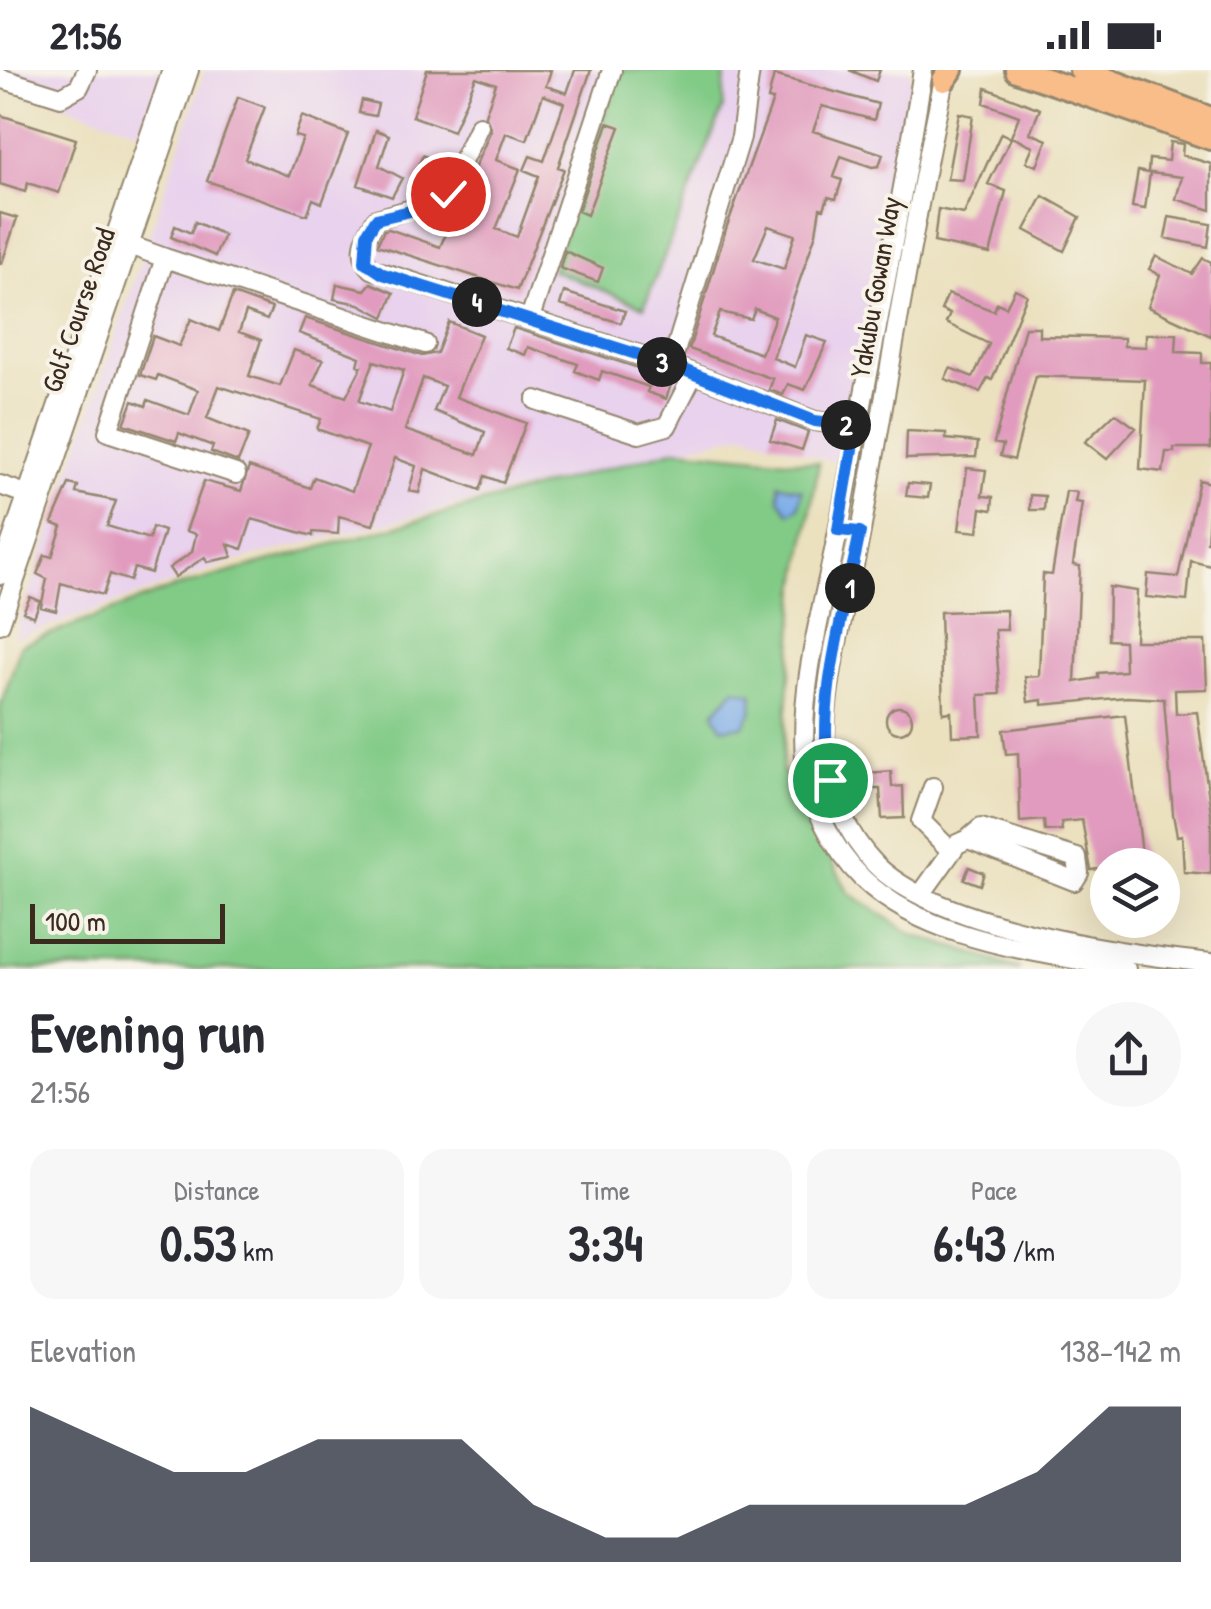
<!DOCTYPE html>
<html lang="en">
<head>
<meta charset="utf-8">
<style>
	body { margin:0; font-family:"Patrick Hand",sans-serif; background:#f7f7f7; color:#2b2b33; height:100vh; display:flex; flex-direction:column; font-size:38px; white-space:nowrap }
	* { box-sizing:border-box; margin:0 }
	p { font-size:32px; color:#7c7c81 }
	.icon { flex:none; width:55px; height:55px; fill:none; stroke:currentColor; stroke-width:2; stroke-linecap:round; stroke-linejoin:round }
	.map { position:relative; height:899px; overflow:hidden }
	.side { display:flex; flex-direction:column; background:#fff; flex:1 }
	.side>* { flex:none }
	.fabs { position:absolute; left:1090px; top:778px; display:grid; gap:20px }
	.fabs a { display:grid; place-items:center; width:90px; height:90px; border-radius:50%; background:#fff; box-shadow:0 10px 40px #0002; font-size:50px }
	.scale { position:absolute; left:30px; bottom:25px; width:195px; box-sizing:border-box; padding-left:10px; border:5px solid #3b2a1e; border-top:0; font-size:28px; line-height:35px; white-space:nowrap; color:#3b2a1e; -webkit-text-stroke:8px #f7f3e8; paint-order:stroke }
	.pin { position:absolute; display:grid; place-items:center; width:85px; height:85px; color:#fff; margin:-42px; border:5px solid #fff; border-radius:50%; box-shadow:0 2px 10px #0007 }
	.km { position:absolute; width:50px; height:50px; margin:-25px; border-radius:50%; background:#222; color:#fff; font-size:28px; line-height:50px; text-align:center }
	.round { display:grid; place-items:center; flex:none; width:105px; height:105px; border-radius:52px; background:#f7f7f7 }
	.overview { display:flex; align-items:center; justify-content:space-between; height:170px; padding:0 30px }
	h1 { font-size:55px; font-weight:700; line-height:75px }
	.metrics { display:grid; grid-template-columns:repeat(3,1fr); gap:15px; height:170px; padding:10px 30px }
	.metrics div { display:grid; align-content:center; border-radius:25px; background:#f7f7f7; text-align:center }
	.metrics b { font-size:50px; font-weight:700 }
	.metrics small { font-size:28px; font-weight:400 }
	.metrics p { font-size:28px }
	.chart { height:280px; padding:20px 30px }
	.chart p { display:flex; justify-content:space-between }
	.chart svg { width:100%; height:180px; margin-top:10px; fill:#111827; opacity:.7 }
	.status { display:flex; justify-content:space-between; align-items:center; height:70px; padding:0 50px; background:#fff; direction:ltr }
	.status svg { height:28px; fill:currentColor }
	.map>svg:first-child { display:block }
	.built { fill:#e9d2ed }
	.green { fill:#82cb87; stroke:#5e7a52; stroke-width:2.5 }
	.water { fill:#7eade8; stroke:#5c6c83; stroke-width:2.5 }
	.building { fill:#e19bbe; fill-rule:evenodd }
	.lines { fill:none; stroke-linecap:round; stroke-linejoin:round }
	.minor-casing { stroke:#93866e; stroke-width:22 }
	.major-casing { stroke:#93866e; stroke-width:28 }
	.minor { stroke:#fff; stroke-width:18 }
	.major { stroke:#f8bd89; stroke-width:22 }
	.route-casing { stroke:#fff; stroke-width:20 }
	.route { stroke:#1a73e8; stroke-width:12 }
	.labels { text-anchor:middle; stroke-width:8; stroke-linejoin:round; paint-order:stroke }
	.street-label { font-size:28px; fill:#3b2a1e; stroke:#f7f3e8 }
</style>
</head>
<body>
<div class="status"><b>21:56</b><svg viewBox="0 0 49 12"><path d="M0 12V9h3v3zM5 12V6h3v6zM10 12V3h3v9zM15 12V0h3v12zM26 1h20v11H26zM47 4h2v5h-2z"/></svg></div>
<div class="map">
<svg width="1211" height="899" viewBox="0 0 1211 899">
	<rect width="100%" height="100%" fill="#f7f3e8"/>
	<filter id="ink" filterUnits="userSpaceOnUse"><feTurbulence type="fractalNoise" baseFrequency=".01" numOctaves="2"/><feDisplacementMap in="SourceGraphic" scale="20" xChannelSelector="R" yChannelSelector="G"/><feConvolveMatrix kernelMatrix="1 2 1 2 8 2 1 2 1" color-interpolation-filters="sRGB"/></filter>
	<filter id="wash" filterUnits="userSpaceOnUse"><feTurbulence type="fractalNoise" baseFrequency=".0048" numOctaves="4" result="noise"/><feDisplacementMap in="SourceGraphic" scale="40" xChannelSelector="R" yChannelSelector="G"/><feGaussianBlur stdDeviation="2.25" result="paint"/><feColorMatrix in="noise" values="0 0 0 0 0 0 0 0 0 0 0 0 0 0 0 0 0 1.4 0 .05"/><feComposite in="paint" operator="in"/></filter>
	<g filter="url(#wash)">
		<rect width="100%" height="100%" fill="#ebe1bf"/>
		<path class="built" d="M0 0H162L143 62 0 13Z
			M205 0H909L913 10 837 393 745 363 232 492 14 569Z"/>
		<path class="green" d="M620 0H725L723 38 644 237 552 200Z
			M677 379 819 393 797 518 782 699 849 823 912 864 1020 899H0V637L21 575 173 518Z"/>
		<path class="water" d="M779 414 802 420 799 437 789 443 779 428Z
			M735 619 753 623 752 641 744 656 722 658 714 643Z"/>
		<g id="blocks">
			<path class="building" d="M427 0H551L546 16 567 23 575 0H591L558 97 564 99 517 220 377 175 384 160 389 159 440 177 491 60 485 45 496 14 476 7 453 61 412 46ZM543 25 564 33 544 91 530 86 524 100 539 106 517 167 496 159 520 99 496 90 506 63 527 70Z
				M849 0H880L876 11Z
				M774 5 878 34 874 50 822 36 813 61 883 84 879 96 872 97 841 86 834 107 842 110 836 129 828 127 824 139 820 138 816 163 773 288 795 297 806 265 827 272 805 320 788 314 783 325 769 320 773 309 689 279 727 156 773 30 768 29ZM768 156 795 165 784 199 754 189ZM755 239 775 247 761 284 711 266 720 242 751 249Z
				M986 18 1040 39 1030 63 1047 70 1037 96 1026 92 1033 76 1011 67 1019 46 984 33Z
				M238 27 265 37 245 89 289 106 303 68 295 66 302 46 348 64 322 133 313 129 307 145 207 111Z
				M362 30 378 34 375 46 359 43Z
				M959 43 973 46 963 110 947 109Z
				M0 45 76 69 59 123 28 113 25 122 0 114Z
				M608 53 620 57 587 145 578 141Z
				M376 60 389 65 379 96 402 108 392 127 358 115Z
				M1001 63 1011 68 988 114 1006 121 990 184 934 172 938 139 964 144Z
				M1170 72 1183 74 1182 85 1211 94V140L1176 129 1182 107 1150 103 1145 139 1132 137 1138 101 1148 103 1149 89 1168 91Z
				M423 85 435 91 423 117 411 111Z
				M1043 126 1080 147 1064 181 1025 160Z
				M0 143 17 148 2 193H0Z
				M1169 147 1211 154 1208 177 1165 168Z
				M195 152 224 165 215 186 171 167 175 156 191 163Z
				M565 181 603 198 598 212 560 198Z
				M1156 186 1192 204 1203 188 1211 192V266L1148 237 1160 205 1149 199Z
				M371 213 394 223 384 247 359 234 334 229 337 214 365 220Z
				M1015 219 1027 225 992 310 988 308 980 322 945 309 950 298 973 307 989 274 946 253 950 244 941 240 948 224 994 241 997 233 1006 237Z
				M564 222 625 241 621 253 560 235Z
				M233 224 272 238 267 250 246 242 239 262 261 270 249 306 280 316 294 280 323 290 312 315 346 327 362 296 358 295 360 287 299 263 305 248 422 286 437 283 449 252 481 265 456 327 526 353 503 413 485 406 480 420 425 399 419 423 409 421 416 396 395 388 373 455 339 446 338 464 313 462V466L252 449 242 479 228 474 232 487 207 492 205 487 175 507 169 498 192 482 196 464 186 461 204 411 241 421 249 397 310 418 314 407 352 421 368 377 317 359 321 349 219 316 207 348 249 365 238 392 211 382 213 376 179 363 176 371 124 354 133 331 146 336 148 330 189 345 198 320 158 305 156 310 140 305 153 266 179 276 191 249 219 261ZM374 291 404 300 390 342 359 331ZM423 308 444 316 434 341 485 362 477 385 405 360Z
				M1025 257H1039V266L1124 268V276L1146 277V264H1177L1176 282 1202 283V293H1211V378H1174V382H1166L1163 402 1140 399 1145 310 1036 306 1014 390 1000 386 1003 375 994 373Z
				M514 258 673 309 666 329 647 322 649 317 602 301 599 310 575 301 578 294 528 277 525 285 506 278Z
				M1115 343 1136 358 1107 389 1085 372Z
				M777 350 808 362 802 380 770 370Z
				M907 361 946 363V369L978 372 976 387 906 389Z
				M967 398 986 400 982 426 993 427 992 440 981 438 978 462 959 460Z
				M1199 410 1211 413 1207 472 1211 473V496L1191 491 1187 531 1146 527 1148 504 1178 507Z
				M908 413 930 415 928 428 906 426Z
				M69 414 78 416 76 423 116 431 107 456 149 469 152 457 164 461 151 503 134 498 130 511 110 504 103 525 61 513 56 541 41 537 47 509 37 504 45 485 52 487 62 457 52 453Z
				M1066 421 1077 422 1075 432 1082 433 1073 495 1080 496 1075 612 1098 608V603L1125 601 1124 571 1108 570 1109 517 1137 521 1135 571H1205L1207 619 1175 620 1176 644 1197 642 1211 743V804L1184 802 1182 765 1177 766 1173 744 1164 629 1127 627 1042 635V630L1028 632 1025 607 1039 606 1043 504 1052 505Z
				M1030 425 1045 426 1044 440H1030Z
				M30 527 40 531 34 547 23 542Z
				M1006 540 1007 560H995L1000 624 979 625 981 665 952 666 951 642 943 643 940 542Z
				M886 650a13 13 0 1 1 26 0a13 13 0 1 1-26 0Z
				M1125 645 1143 792 1091 800 1082 750 1061 752 1062 760 1045 761 1044 750 1020 752 1018 683 1006 684 1003 660Z
				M891 701 892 717 903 716 904 748 882 749 880 719H871L870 703Z
				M969 797 984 803 980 815 964 809Z"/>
		</g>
	</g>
	<g filter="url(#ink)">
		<use href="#blocks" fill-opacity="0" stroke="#93866e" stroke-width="2.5"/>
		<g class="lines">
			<defs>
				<path id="minor" d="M923 0C899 153 867 304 839 456 825 531 799 611 805 688 808 731 833 780 863 809 930 873 1040 881 1126 899
					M946 0C913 153 889 307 861 461 849 527 820 621 826 685 829 725 848 766 875 794 937 857 1123 884 1211 893
					M0 8 61 27 79 17 87 0
					M479 56 444 130 376 149C366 165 356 184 372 199L671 295 815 351 856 357
					M129 175 165 188
					M530 248 612 0
					M671 295 741 67 750 0
					M536 330 639 364 667 356 693 305
					M236 404 108 362 165 188 425 274
					M0 415 37 428
					M0 505 172 0
					M0 554 189 0
					M933 717 921 751 951 781
					M922 823 957 774 968 769 1074 811 1079 803 1077 788 981 758 968 769"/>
				<path id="major" d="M1017 0 1211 68
					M1081 0 1211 49
					M944 10 951 0"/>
			</defs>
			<use href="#minor" class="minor-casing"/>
			<use href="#major" class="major-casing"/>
			<use href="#minor" class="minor"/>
			<use href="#major" class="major"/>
		</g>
	</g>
	<g class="lines" filter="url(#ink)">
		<defs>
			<path id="route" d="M448 124 436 135 376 149 367 164 365 192 383 204 671 295 815 351 856 356 838 460 860 462C845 540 815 631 830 710"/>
		</defs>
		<use href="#route" class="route-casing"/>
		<use href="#route" class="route"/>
	</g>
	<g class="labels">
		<g class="street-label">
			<text transform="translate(875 217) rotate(-80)" y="10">Yakubu Gowan Way</text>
			<text transform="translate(78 240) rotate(-71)" y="10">Golf Course Road</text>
		</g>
	</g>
</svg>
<div class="fabs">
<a><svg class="icon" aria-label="layers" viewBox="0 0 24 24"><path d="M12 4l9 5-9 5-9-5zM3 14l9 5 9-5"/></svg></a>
</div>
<div class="scale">100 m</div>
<div class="pin" style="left:830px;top:710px;background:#1e9e55"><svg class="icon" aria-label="arrive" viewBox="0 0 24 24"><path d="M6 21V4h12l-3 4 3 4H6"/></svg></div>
<div class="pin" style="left:448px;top:124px;background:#d93025"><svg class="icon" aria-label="check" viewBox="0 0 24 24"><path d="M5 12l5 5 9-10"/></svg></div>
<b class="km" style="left:850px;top:518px">1</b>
<b class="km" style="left:846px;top:355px">2</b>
<b class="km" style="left:662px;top:292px">3</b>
<b class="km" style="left:477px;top:232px">4</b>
</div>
<section class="side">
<div class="overview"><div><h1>Evening run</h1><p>21:56</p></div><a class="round"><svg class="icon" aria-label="share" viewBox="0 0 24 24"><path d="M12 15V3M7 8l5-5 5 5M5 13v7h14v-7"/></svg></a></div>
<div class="metrics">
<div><p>Distance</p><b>0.53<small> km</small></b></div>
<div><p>Time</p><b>3:34</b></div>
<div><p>Pace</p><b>6:43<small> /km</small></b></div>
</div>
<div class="chart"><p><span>Elevation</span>138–142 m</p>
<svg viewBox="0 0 160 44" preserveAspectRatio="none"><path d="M0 44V6L10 14L20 22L30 22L40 14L50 14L60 14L70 30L80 38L90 38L100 30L110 30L120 30L130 30L140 22L150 6L160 6V44z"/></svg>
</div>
</section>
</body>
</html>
